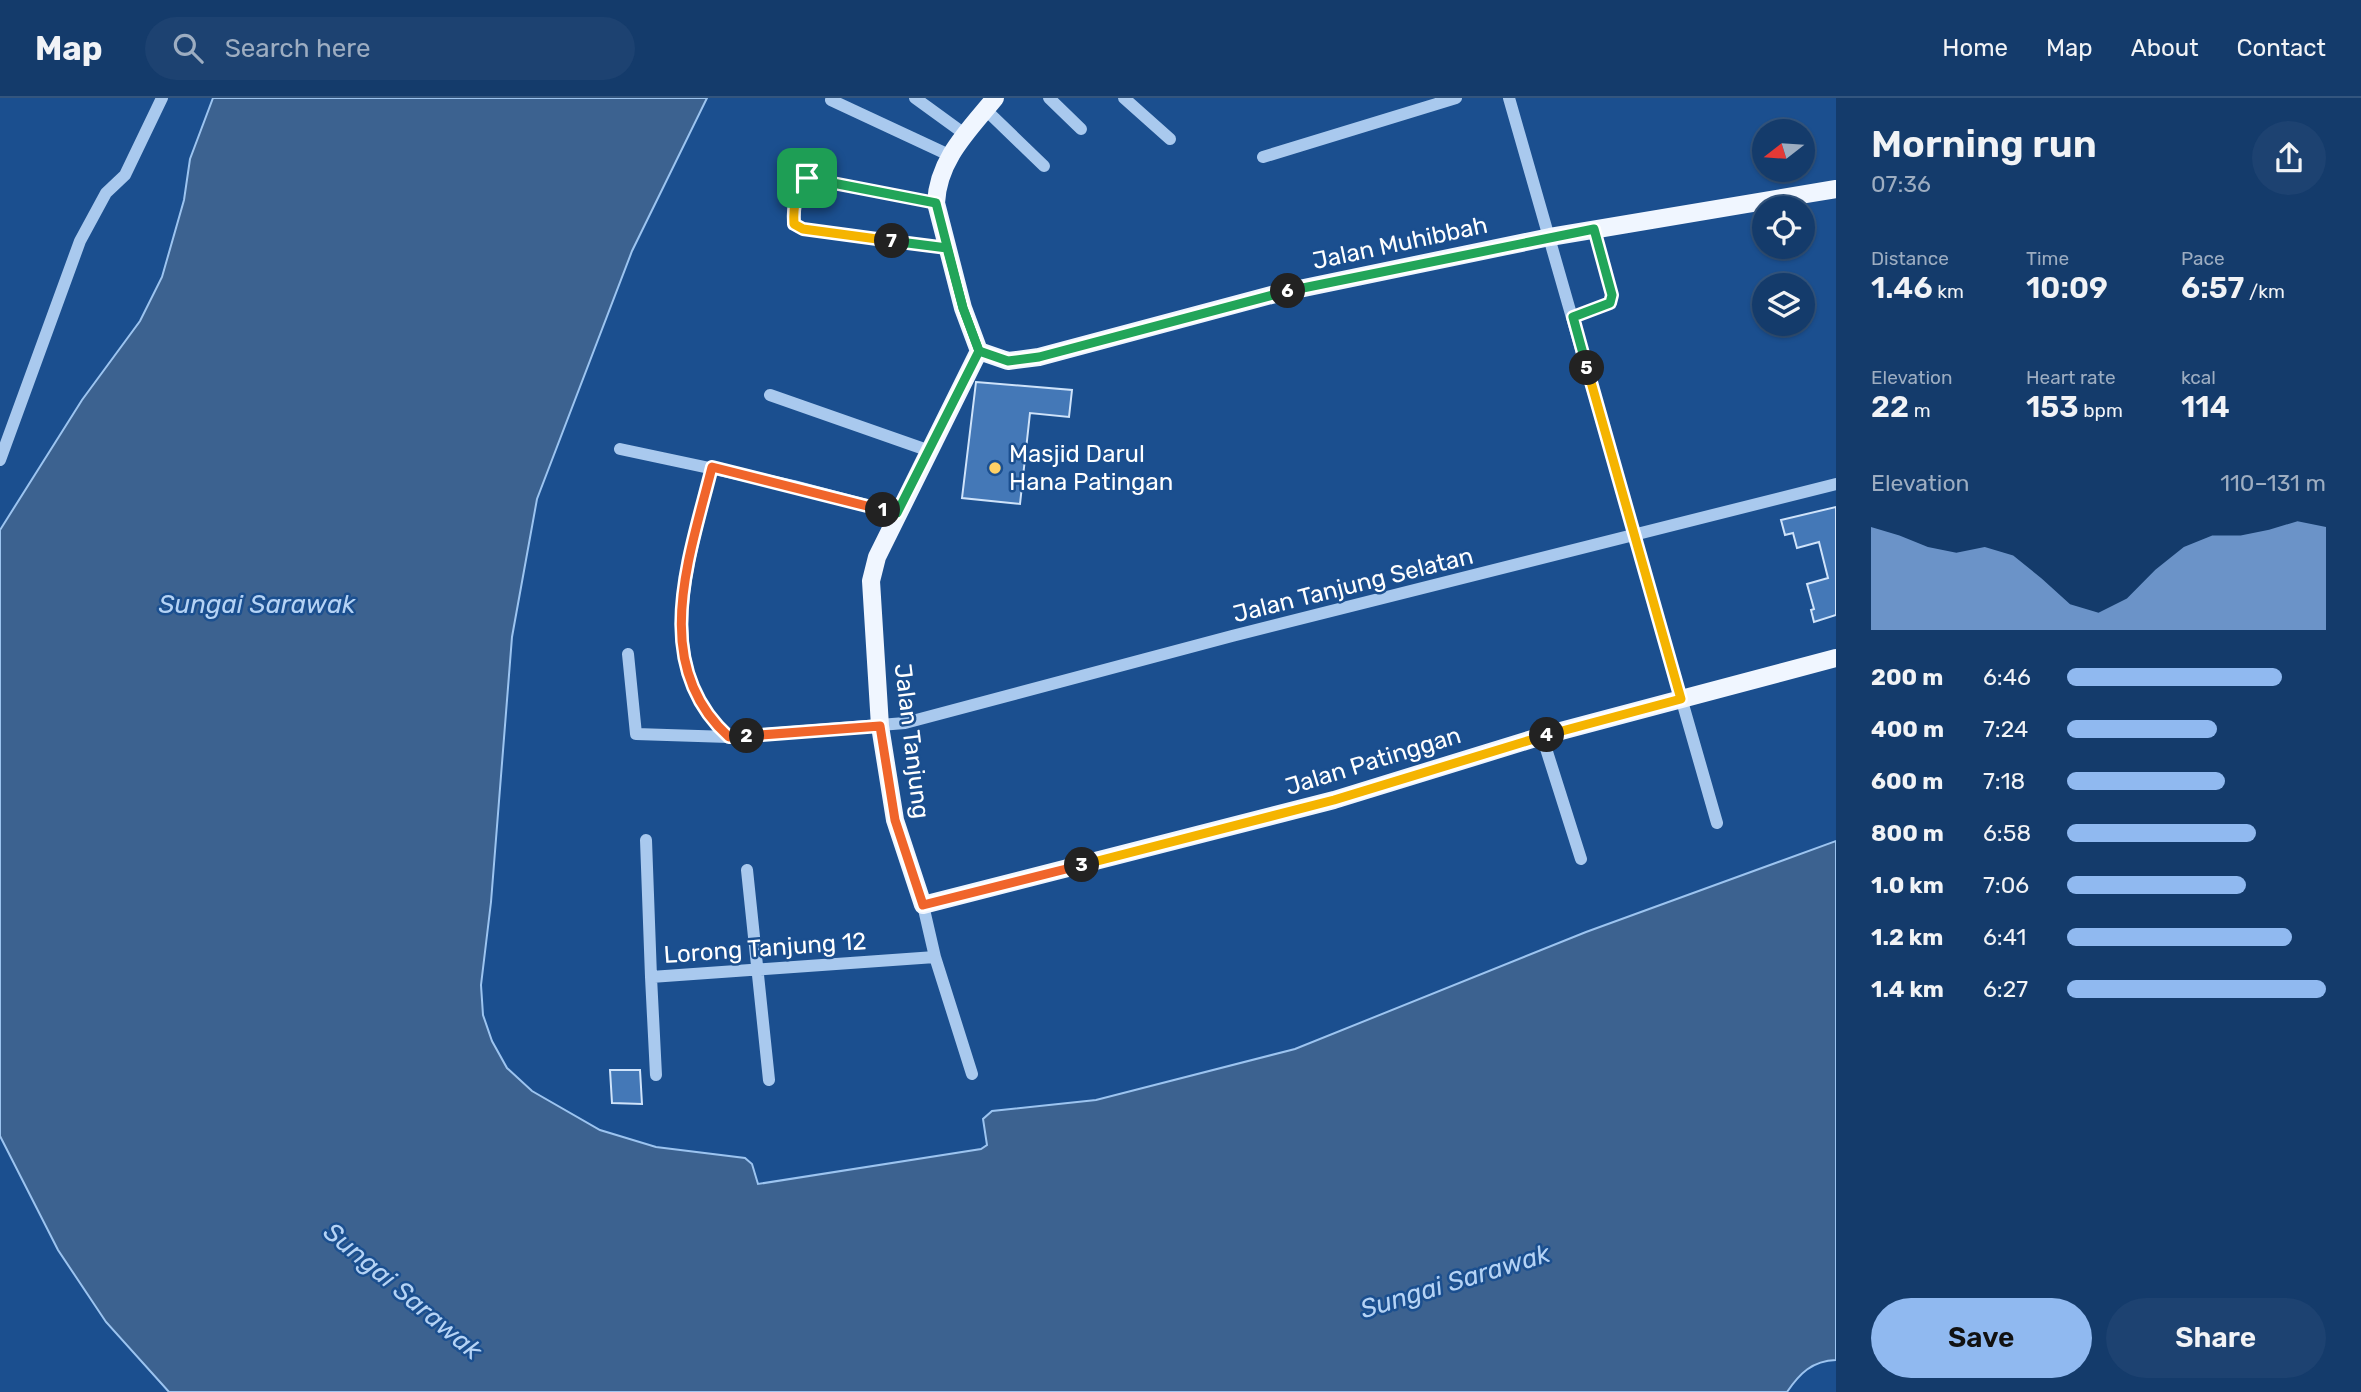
<!DOCTYPE html>
<html lang="en">
<head>
<meta charset="utf-8">
<style>
	body { margin:0; font-family:Rubik,sans-serif; background:#1d4271; color:#f1f3f6; height:100vh; display:flex; flex-direction:column; font-size:26px; white-space:nowrap }
	* { box-sizing:border-box; margin:0 }
	p { font-size:23px; color:#9dadc1 }
	.icon { flex:none; width:38px; height:38px; fill:none; stroke:currentColor; stroke-width:2; stroke-linecap:round; stroke-linejoin:round }
	.map { position:relative; flex:1; overflow:hidden }
	.details { display:flex; flex-direction:column; background:#143b6b; width:525px }
	.details>* { flex:none }
	.needle { width:46px; rotate:253deg }
	.fabs { position:absolute; left:1752px; top:21px; display:grid; gap:14px }
	.fabs a { display:grid; place-items:center; width:63px; height:63px; border-radius:50%; background:#143b6b; box-shadow:0 2px 5px #0004,0 0 0 2px #33557e; font-size:35px }
	.pin { position:absolute; display:grid; place-items:center; width:60px; height:60px; color:#fff; margin:-30px; border-radius:14px; box-shadow:0 4px 10px #0006 }
	.km { position:absolute; width:35px; height:35px; margin:-18px; border-radius:50%; background:#222; color:#fff; font-size:19px; line-height:35px; text-align:center }
	.round { display:grid; place-items:center; flex:none; width:74px; height:74px; border-radius:37px; background:#1d4271 }
	.overview { display:flex; align-items:center; justify-content:space-between; height:119px; padding:0 35px }
	h1 { font-size:38px; font-weight:600; line-height:52px }
	.metrics { display:grid; grid-template-columns:repeat(3,1fr); gap:10px; height:119px; padding:7px 35px }
	.metrics div { display:grid; align-content:center }
	.metrics b { font-size:30px; font-weight:600 }
	.metrics small { font-size:19px; font-weight:400 }
	.metrics p { font-size:19px }
	.chart { height:196px; padding:14px 35px }
	.chart p { display:flex; justify-content:space-between }
	.chart svg { width:100%; height:126px; margin-top:7px; fill:#90b9f0; opacity:.7 }
	.button { display:flex; gap:14px; margin-top:auto; padding:14px 35px }
	.button a { flex:1; height:80px; border-radius:42px; background:#90b9f0; color:#111; font-size:28px; font-weight:600; line-height:80px; text-align:center }
	.button a+a { background:#1d4271; color:#f1f3f6 }
	ul { padding:0 35px; list-style:none; font-size:23px }
	li { display:grid; grid-template-columns:112px 84px 1fr; align-items:center; height:52px }
	li i { height:18px; border-radius:9px; background:#90b9f0 }
	header { display:flex; align-items:center; gap:42px; box-sizing:border-box; height:98px; padding:0 35px; background:#143b6b; border-bottom:2px solid #33557e }
	header strong { font-size:33px }
	nav { display:flex; gap:38px; margin-inline-start:auto; font-size:24px }
	.search { width:490px; height:63px; background:#1d4271; display:flex; align-items:center; gap:18px; box-sizing:border-box; padding:0 24px; border-radius:38px; color:#9dadc1; font-size:26px }
	main { display:flex; flex:1; min-height:0 }
	.map>svg:first-child { display:block }
	.water { fill:#3c6290; stroke:#9cc4f0; stroke-width:2 }
	.building { fill:#4478b7; stroke:#cfe3fa; stroke-width:2 }
	.lines { fill:none; stroke-linecap:round; stroke-linejoin:round }
	.minor { stroke:#a9c9ee; stroke-width:12 }
	.major { stroke:#f0f6ff; stroke-width:18 }
	.split-1-casing { stroke:#fff; stroke-width:14 }
	.split-2-casing { stroke:#fff; stroke-width:14 }
	.split-3-casing { stroke:#fff; stroke-width:14 }
	.split-4-casing { stroke:#fff; stroke-width:14 }
	.split-5-casing { stroke:#fff; stroke-width:14 }
	.split-6-casing { stroke:#fff; stroke-width:14 }
	.split-7-casing { stroke:#fff; stroke-width:14 }
	.split-8-casing { stroke:#fff; stroke-width:14 }
	.split-1 { stroke:#22a559; stroke-width:9 }
	.split-2 { stroke:#f0652b; stroke-width:9 }
	.split-3 { stroke:#f0652b; stroke-width:9 }
	.split-4 { stroke:#f5b400; stroke-width:9 }
	.split-5 { stroke:#f5b400; stroke-width:9 }
	.split-6 { stroke:#22a559; stroke-width:9 }
	.split-7 { stroke:#22a559; stroke-width:9 }
	.split-8 { stroke:#f5b400; stroke-width:9 }
	.poi-dot { fill:#ffd166; stroke:#1b4f8f; stroke-width:2.5 }
	.labels { text-anchor:middle; stroke-width:5; stroke-linejoin:round; paint-order:stroke }
	.street-label { font-size:24px; fill:#fff; stroke:#1b4f8f }
	.poi-label { font-size:24px; fill:#fff; stroke:#1b4f8f; text-anchor:start }
	.water-label { font-size:26px; font-style:italic; fill:#b5d3f5; stroke:#1b4f8f }
</style>
</head>
<body>
<header>
<strong>Map</strong>
<div class="search"><svg class="icon" aria-label="search" viewBox="0 0 24 24"><circle cx="10" cy="10" r="6"/><path d="M15 15l6 6"/></svg>Search here</div>
<nav><a>Home</a><a>Map</a><a>About</a><a>Contact</a></nav>
</header>
<main>
<div class="map">
<svg width="1836" height="1294" viewBox="0 0 1836 1294">
	<rect width="100%" height="100%" fill="#1b4f8f"/>
	<path class="water" d="M213 0H707L632 153 537 401 512 539 491 804 481 887 483 917 492 943 507 970 532 993 600 1032 656 1049 745 1060 752 1066 758 1086 981 1051 987 1047 983 1021 992 1013 1096 1002 1295 951 1586 834 1836 743V1262C1812 1263 1800 1275 1787 1294H169L106 1224 58 1152 0 1038V432L82 302 140 223 162 179 184 102 190 61Z"/>
	<path class="building" d="M976 284 1072 292 1069 319 1030 315 1020 406 962 400Z
		M1836 409V517L1814 524 1811 512 1814 511 1807 486 1828 480 1819 444 1797 450 1793 435 1785 437 1781 422Z
		M610 972H640L642 1006 612 1005Z"/>
	<g class="lines">
		<path class="minor" d="M915 0 966 37
			M1049 0 1081 31
			M1124 0 1170 41
			M1509 0 1717 725
			M831 2 949 57
			M986 12 1044 68
			M1263 59 1456 0
			M936 105 807 80C796 92 793 110 794 126L803 131 947 150
			M1573 219 1610 205 1612 197 1594 131
			M770 297 927 352
			M620 351 794 388 897 415
			M0 362 80 143 106 95 125 77 162 0
			M712 369C691 458 649 567 729 639
			M628 556 636 636 729 639 905 625 1232 538 1836 386
			M1542 638 1581 761
			M646 742 651 879 935 859
			M747 772 769 982
			M923 807 935 859 972 976
			M651 879 656 977"/>
		<path class="major" d="M979 253 877 459 871 483 880 628 895 722 923 807 1334 702 1542 638 1836 560
			M979 253 1008 263 1039 259 1275 196 1550 139 1836 91
			M979 253 963 210 936 105C938 61 969 32 995 0"/>
	</g>
	<g class="lines">
		<defs>
			<path id="split-1" d="M807 80 936 105 963 210 979 253 897 415 883 412"/>
			<path id="split-2" d="M747 638 729 639C648 566 690 458 712 369L883 412"/>
			<path id="split-3" d="M747 638 880 628 895 722 923 807 1082 767"/>
			<path id="split-4" d="M1082 767 1334 702 1547 637"/>
			<path id="split-5" d="M1547 637 1681 601 1587 270"/>
			<path id="split-6" d="M1288 193 1594 131 1612 197 1610 205 1573 219 1587 270"/>
			<path id="split-7" d="M892 143 947 150 963 210 979 253 1008 263 1039 259 1288 193"/>
			<path id="split-8" d="M807 80C796 92 793 110 794 126L803 131 892 143"/>
		</defs>
		<use href="#split-1" class="split-1-casing"/>
		<use href="#split-2" class="split-2-casing"/>
		<use href="#split-3" class="split-3-casing"/>
		<use href="#split-4" class="split-4-casing"/>
		<use href="#split-5" class="split-5-casing"/>
		<use href="#split-6" class="split-6-casing"/>
		<use href="#split-7" class="split-7-casing"/>
		<use href="#split-8" class="split-8-casing"/>
		<use href="#split-1" class="split-1"/>
		<use href="#split-2" class="split-2"/>
		<use href="#split-3" class="split-3"/>
		<use href="#split-4" class="split-4"/>
		<use href="#split-5" class="split-5"/>
		<use href="#split-6" class="split-6"/>
		<use href="#split-7" class="split-7"/>
		<use href="#split-8" class="split-8"/>
	</g>
	<circle class="poi-dot" cx="995" cy="370" r="7"/>
	<g class="labels">
		<g class="street-label">
			<text transform="translate(1400 145) rotate(-12)" y="8">Jalan Muhibbah</text>
			<text transform="translate(1353 487) rotate(-14)" y="8">Jalan Tanjung Selatan</text>
			<text transform="translate(912 643) rotate(83)" y="8">Jalan Tanjung</text>
			<text transform="translate(1373 663) rotate(-17)" y="8">Jalan Patinggan</text>
			<text transform="translate(765 850) rotate(-4)" y="8">Lorong Tanjung 12</text>
		</g>
		<g class="poi-label">
			<text x="1009" y="364">Masjid Darul<tspan x="1009" dy="28">Hana Patingan</tspan></text>
		</g>
		<g class="water-label">
			<text x="257" y="515">Sungai Sarawak</text>
			<text transform="translate(1455 1183) rotate(-17)" y="9">Sungai Sarawak</text>
			<text transform="translate(403 1193) rotate(40)" y="9">Sungai Sarawak</text>
		</g>
	</g>
</svg>
<div class="fabs">
<a><svg class="needle" viewBox="-14 -14 28 28"><path d="M0-13l5 13h-10z" fill="#e53935"/><path d="M0 13l5-13h-10z" fill="#9dadc1"/></svg></a>
<a><svg class="icon" aria-label="locate" viewBox="0 0 24 24"><circle cx="12" cy="12" r="6"/><path d="M12 2v4M12 18v4M2 12h4M18 12h4"/></svg></a>
<a><svg class="icon" aria-label="layers" viewBox="0 0 24 24"><path d="M12 4l9 5-9 5-9-5zM3 14l9 5 9-5"/></svg></a>
</div>
<div class="pin" style="left:807px;top:80px;background:#1e9e55"><svg class="icon" aria-label="arrive" viewBox="0 0 24 24"><path d="M6 21V4h12l-3 4 3 4H6"/></svg></div>
<b class="km" style="left:883px;top:412px">1</b>
<b class="km" style="left:747px;top:638px">2</b>
<b class="km" style="left:1082px;top:767px">3</b>
<b class="km" style="left:1547px;top:637px">4</b>
<b class="km" style="left:1587px;top:270px">5</b>
<b class="km" style="left:1288px;top:193px">6</b>
<b class="km" style="left:892px;top:143px">7</b>
</div>
<section class="details">
<div class="overview"><div><h1>Morning run</h1><p>07:36</p></div><a class="round"><svg class="icon" aria-label="share" viewBox="0 0 24 24"><path d="M12 15V3M7 8l5-5 5 5M5 13v7h14v-7"/></svg></a></div>
<div class="metrics">
<div><p>Distance</p><b>1.46<small> km</small></b></div>
<div><p>Time</p><b>10:09</b></div>
<div><p>Pace</p><b>6:57<small> /km</small></b></div>
</div>
<div class="metrics">
<div><p>Elevation</p><b>22<small> m</small></b></div>
<div><p>Heart rate</p><b>153<small> bpm</small></b></div>
<div><p>kcal</p><b>114</b></div>
</div>
<div class="chart"><p><span>Elevation</span>110–131 m</p>
<svg viewBox="0 0 160 44" preserveAspectRatio="none"><path d="M0 44V8L10 11L20 15L30 17L40 15L50 18L60 26L70 35L80 38L90 33L100 23L110 15L120 11L130 11L140 9L150 6L160 8V44z"/></svg>
</div>
<ul>
<li><b>200 m</b>6:46<i style="width:83%"></i></li>
<li><b>400 m</b>7:24<i style="width:58%"></i></li>
<li><b>600 m</b>7:18<i style="width:61%"></i></li>
<li><b>800 m</b>6:58<i style="width:73%"></i></li>
<li><b>1.0 km</b>7:06<i style="width:69%"></i></li>
<li><b>1.2 km</b>6:41<i style="width:87%"></i></li>
<li><b>1.4 km</b>6:27<i style="width:100%"></i></li>
</ul>
<div class="button"><a>Save</a><a>Share</a></div>
</section>
</main>
</body>
</html>
